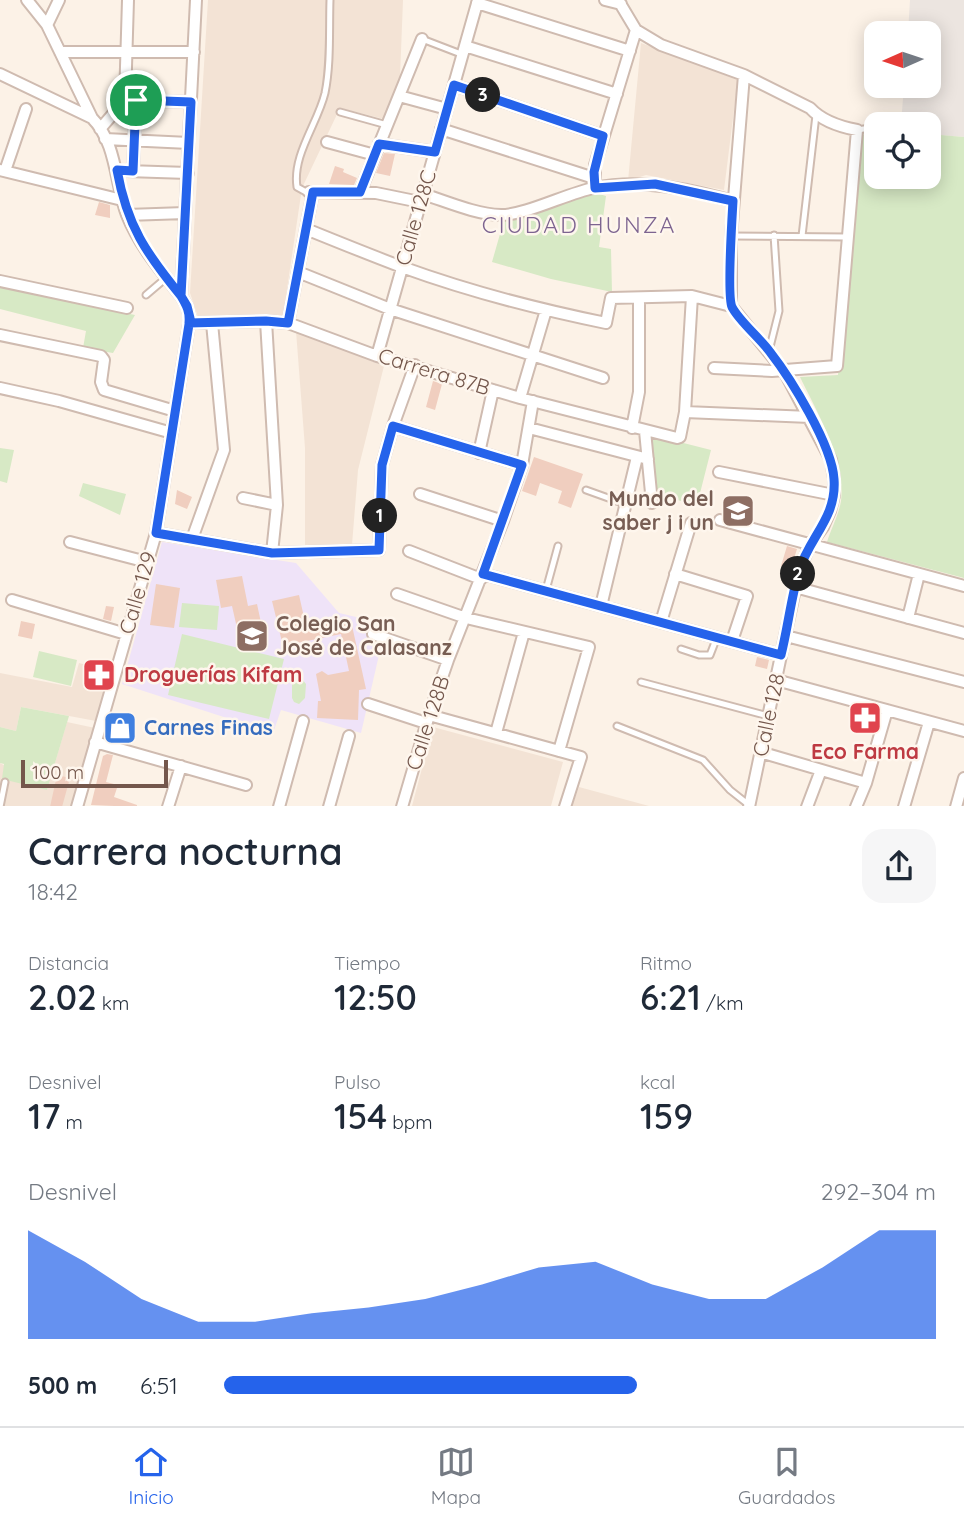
<!DOCTYPE html>
<html lang="es">
<head>
<meta charset="utf-8">
<style>
	body { margin:0; font-family:Quicksand,sans-serif; background:#f6f6f7; color:#1f2937; height:100vh; display:flex; flex-direction:column; font-size:26px; white-space:nowrap }
	* { box-sizing:border-box; margin:0 }
	p { font-size:23px; color:#747a83 }
	.icon { flex:none; width:38px; height:38px; fill:none; stroke:currentColor; stroke-width:2; stroke-linecap:round; stroke-linejoin:round }
	.map { position:relative; height:806px; overflow:hidden }
	.side { display:flex; flex-direction:column; background:#fff; flex:1 }
	.side>* { flex:none }
	.needle { width:46px; rotate:267deg }
	.tools { position:absolute; left:864px; top:21px; display:grid; gap:14px }
	.tools a { display:grid; place-items:center; width:77px; height:77px; border-radius:14px; background:#fff; box-shadow:0 4px 18px #0003; font-size:35px }
	.scale { position:absolute; left:21px; bottom:18px; width:147px; box-sizing:border-box; padding-left:7px; border:4px solid #74574c; border-top:0; font-size:19px; line-height:24px; white-space:nowrap; color:#74574c; -webkit-text-stroke:5px #fef6ed; paint-order:stroke }
	.pin { position:absolute; display:grid; place-items:center; width:60px; height:60px; color:#fff; margin:-30px; border:4px solid #fff; border-radius:50%; box-shadow:0 2px 7px #0007 }
	.km { position:absolute; width:35px; height:35px; margin:-18px; border-radius:50%; background:#222; color:#fff; font-size:19px; line-height:35px; text-align:center }
	.round { display:grid; place-items:center; flex:none; width:74px; height:74px; border-radius:21px; background:#f6f6f7 }
	.head { display:flex; align-items:center; justify-content:space-between; height:119px; padding:0 28px }
	h1 { font-size:38px; font-weight:600; line-height:52px }
	.stats { display:grid; grid-template-columns:repeat(3,1fr); gap:10px; height:119px; padding:7px 28px }
	.stats div { display:grid; align-content:center }
	.stats b { font-size:35px; font-weight:600 }
	.stats small { font-size:19px; font-weight:400 }
	.stats p { font-size:19px }
	.chart { height:196px; padding:14px 28px }
	.chart p { display:flex; justify-content:space-between }
	.chart svg { width:100%; height:126px; margin-top:7px; fill:#2563eb; opacity:.7 }
	ul { padding:0 28px; list-style:none; font-size:23px }
	li { display:grid; grid-template-columns:112px 84px 1fr; align-items:center; height:52px }
	li i { height:18px; border-radius:9px; background:#2563eb }
	.tabs { display:flex; justify-content:space-around; align-items:center; height:98px; border-top:2px solid #e0e1e3; background:#fff; font-size:19px; color:#747a83 }
	.tabs a { display:grid; justify-items:center; gap:4px }
	.tabs .current { color:#2563eb }
	.map>svg:first-child { display:block }
	.residential { fill:#f3e3d5 }
	.industrial { fill:#ece5e0 }
	.education { fill:#efe3f8 }
	.green { fill:#d7e9c5 }
	.building { fill:#f0cebf }
	.lines { fill:none; stroke-linecap:round; stroke-linejoin:round }
	.lane-casing { stroke:#cfbbb0; stroke-width:9 }
	.street-casing { stroke:#cfbbb0; stroke-width:14 }
	.lane { stroke:#fff; stroke-width:5 }
	.street { stroke:#fff; stroke-width:10 }
	.route-casing { stroke:#fff; stroke-width:14 }
	.route { stroke:#2563eb; stroke-width:9 }
	.labels { text-anchor:middle; stroke-width:5; stroke-linejoin:round; paint-order:stroke }
	.street-label { font-size:21px; fill:#74574c; stroke:#fef6ed }
	.education-label { font-size:21px; font-weight:bold; fill:#785e54; stroke:#fef6ed; text-anchor:end }
	.health-label { font-size:21px; font-weight:bold; fill:#be3a42; stroke:#fef6ed; text-anchor:start }
	.shop-label { font-size:21px; font-weight:bold; fill:#366cbe; stroke:#fef6ed; text-anchor:start }
	.neighbourhood-label { font-size:23px; letter-spacing:2px; fill:#7d6490; stroke:#fef6ed }
</style>
</head>
<body>
<div class="map">
<svg width="964" height="807" viewBox="0 0 964 807">
	<rect width="100%" height="100%" fill="#fcf2e7"/>
	<path class="residential" d="M208 0H403L400 77 384 119 340 108 302 188 283 316 199 320 190 293Z
		M641 43 738 78 724 190 646 175 628 181Z
		M296 331 384 366 358 470 352 545 305 547V448Z
		M79 663 109 671 96 721 21 707 16 731 0 727V673L72 687Z
		M67 722 95 728 74 806 0 807V763L47 790Z
		M433 727 563 762 551 806H412Z
		M579 787 649 806H572Z"/>
	<path class="industrial" d="M910 0H964V137L929 134V124H901L904 86H929V33H908Z"/>
	<path class="education" d="M162 542 296 563 339 613 369 620 368 639 382 642 361 733 281 710 273 733 122 684Z"/>
	<path class="green" d="M877 134V177H929V134L964 137V578L827 542C831 529 839 514 841 501 846 461 817 412 800 377L838 375 855 135Z
		M596 193 606 196 599 247 611 249 612 292 551 279 492 262 504 220Z
		M0 287 135 315 113 353 83 348 86 331 0 309Z
		M648 434 711 450 697 505 653 494Z
		M0 448 14 450 7 483 0 481Z
		M83 483 126 494 120 515 79 496Z
		M182 603 219 606 217 630 179 627Z
		M182 634 284 659 269 719 168 695Z
		M39 651 77 660 71 686 33 677Z
		M297 679H302L306 684 305 698 299 704 294 702 292 698V684Z
		M21 707 69 716 47 790 2 779 4 764 0 763V727L16 731Z"/>
	<path class="building" d="M384 153 395 154 390 176 376 173Z
		M335 166 344 169 343 172 357 178 354 185 329 184Z
		M99 202 110 205V218L95 215Z
		M433 381 442 384 435 410 426 407Z
		M534 457 583 474 571 508 558 503 562 491 540 483 536 496 522 491Z
		M177 490 192 497 187 509 175 504Z
		M736 501 745 504 741 517 732 515Z
		M787 546 797 549 791 568 781 566Z
		M242 576 248 606 257 604 263 632 239 637 232 606 221 608 216 580Z
		M156 584 180 588 174 628 150 625Z
		M299 595 306 626 343 618 344 622 351 621 366 689 359 690 358 720 317 718 318 701H321L316 674 322 671 328 675 349 671 341 634 283 646 272 601Z
		M106 606 114 607 111 621 103 619Z
		M21 621 35 624 32 639 18 636Z
		M757 657 769 660 767 669 755 666Z
		M86 668 103 672 100 682 83 678Z
		M851 710 870 714 868 724 849 721Z
		M107 754 113 755 106 782 118 785 114 797 137 805V807L91 805 103 756Z
		M57 775 70 778 62 807H50Z"/>
	<g class="lines">
		<defs>
			<path id="lane" d="M422 39 461 54
				M340 112 387 125
				M889 124 897 123
				M857 130 877 127
				M306 192 297 187C292 155 318 123 325 93 331 64 329 30 330 0
				M731 236 847 237
				M802 236 816 115
				M146 295 166 278
				M769 351 779 311 774 235
				M586 490 625 504
				M546 590 558 546
				M681 649 699 655H710L717 637
				M641 682 768 716
				M617 726 703 760 730 790 749 805
				M0 807 5 782"/>
			<path id="street" d="M27 0 47 25 92 118C117 143 115 184 127 215 139 245 161 271 181 296L187 306 190 318 156 533 77 807
				M605 0 621 4
				M477 3 630 51
				M47 25 59 0
				M636 30 661 45 744 75 810 108C822 121 841 127 857 130L837 366 772 371 714 368
				M465 46 617 94
				M60 52H194
				M0 74 92 118
				M744 75 731 236V306L784 371 831 460 834 478V495L830 511 823 527 810 545 799 570 749 807
				M454 85 603 136
				M399 96 447 109
				M131 100 191 102
				M100 129 125 100 128 0
				M441 129 594 178
				M105 139 189 143
				M327 142 375 155
				M379 144 435 152
				M0 170 122 200
				M5 171 26 109
				M127 171 188 173
				M133 171 136 100
				M595 188V165L636 30 618 0
				M309 192 376 193 420 202
				M360 192 422 39
				M423 194C448 202 475 214 501 215 526 215 568 193 594 188 642 178 687 189 733 201
				M127 215 185 213
				M306 229C338 242 370 255 402 267 468 291 537 309 606 323L611 298 692 296 731 306
				M298 272 390 309 603 378
				M0 281 127 308
				M181 296 196 0
				M266 321 277 505 272 553
				M189 323 266 321 288 323 377 356 520 398 677 438 680 437 685 412 692 296
				M288 323 313 192
				M0 335 101 356 104 360 101 382 104 390 175 411
				M377 356 478 0
				M0 388 59 401 172 433
				M520 398 546 310
				M685 412 810 417
				M393 426 522 465
				M529 428 648 459
				M632 428 639 392V299
				M645 431 652 503
				M479 453 493 390
				M719 472 834 495
				M420 494 503 521
				M243 498 277 505
				M720 520 964 586
				M156 533 272 553 379 550 382 465 393 426 415 365
				M192 539 224 450 212 323
				M70 542 147 562
				M409 551 481 579
				M483 574 781 655
				M675 574 747 596 732 641
				M795 587 964 633
				M397 594 466 618 589 647 559 751
				M12 600 126 634
				M601 606 637 457
				M908 618 919 574
				M661 622 691 523
				M373 634 448 660
				M786 636 964 682
				M776 680 964 731
				M368 704 426 723
				M429 715 581 757 565 807
				M496 733 524 632
				M95 742 246 785
				M760 752 866 783
				M168 807 181 766
				M279 807 303 721
				M329 807 349 736
				M402 807 429 715 448 660 503 521 522 465 533 401
				M807 807 821 770
				M856 807 866 783 887 710
				M904 807 929 722
				M956 807 964 778"/>
		</defs>
		<use href="#lane" class="lane-casing"/>
		<use href="#street" class="street-casing"/>
		<use href="#lane" class="lane"/>
		<use href="#street" class="street"/>
	</g>
	<g class="lines">
		<defs>
			<path id="route" d="M136 100 133 171 117 170C127 226 146 253 181 296L187 306 190 318 156 533 272 553 379 550 382 465 393 426 522 465 483 574 781 655C788 627 791 598 799 571 809 537 837 518 834 479 832 445 791 379 770 352 760 338 739 321 732 307 727 296 732 218 733 201L655 184 595 188 594 172 603 136 454 85 435 152 379 144 360 192H313L288 323 266 321 189 323C190 312 187 306 181 296L191 102 136 100"/>
		</defs>
		<use href="#route" class="route-casing"/>
		<use href="#route" class="route"/>
	</g>
	<defs>
		<symbol id="school-square" viewBox="-11 -11 22 22"><rect x="-9" y="-9" width="18" height="18" rx="4" fill="#8d6e63" stroke="#fef6ed"/><path d="M0-5L7-2L0 1L-7-2ZM-4 1L0 2.5L4 1V4Q0 6-4 4Z" fill="#fff"/></symbol>
		<symbol id="pharmacy-square" viewBox="-11 -11 22 22"><rect x="-9" y="-9" width="18" height="18" rx="4" fill="#e0444e" stroke="#fef6ed"/><path d="M-2-6h4v4h4v4h-4v4h-4v-4h-4v-4h4Z" fill="#fff"/></symbol>
		<symbol id="shop-square" viewBox="-11 -11 22 22"><rect x="-9" y="-9" width="18" height="18" rx="4" fill="#3f7fe0" stroke="#fef6ed"/><path d="M-5-2.5h2.3a2.7 3.5 0 0 1 5.4 0H5L5.5 6h-11ZM-1.5-2.5h3a1.5 2.3 0 0 0-3 0Z" fill="#fff"/></symbol>
	</defs>
	<g fill-rule="evenodd">
		<use href="#school-square" x="719" y="492" width="38" height="38"/>
		<use href="#school-square" x="233" y="617" width="38" height="38"/>
		<use href="#pharmacy-square" x="80" y="656" width="38" height="38"/>
		<use href="#pharmacy-square" x="846" y="699" width="38" height="38"/>
		<use href="#shop-square" x="101" y="709" width="38" height="38"/>
	</g>
	<g class="labels">
		<g class="street-label">
			<text transform="translate(416 218) rotate(-74)" y="7">Calle 128C</text>
			<text transform="translate(434 372) rotate(17)" y="7">Carrera 87B</text>
			<text transform="translate(138 593) rotate(-74)" y="7">Calle 129</text>
			<text transform="translate(769 715) rotate(-78)" y="7">Calle 128</text>
			<text transform="translate(428 723) rotate(-72)" y="7">Calle 128B</text>
		</g>
		<g class="education-label">
			<text x="714" y="506">Mundo del<tspan x="714" dy="24">saber j i un</tspan></text>
			<text x="276" y="631" text-anchor="start">Colegio San<tspan x="276" dy="24">José de Calasanz</tspan></text>
		</g>
		<g class="health-label">
			<text x="124" y="682">Droguerías Kifam</text>
			<text x="865" y="759" text-anchor="middle">Eco Farma</text>
		</g>
		<g class="shop-label">
			<text x="144" y="735">Carnes Finas</text>
		</g>
		<g class="neighbourhood-label">
			<text x="579" y="233">CIUDAD HUNZA</text>
		</g>
	</g>
</svg>
<div class="tools">
<a><svg class="needle" viewBox="-14 -14 28 28"><path d="M0-13l5 13h-10z" fill="#e53935"/><path d="M0 13l5-13h-10z" fill="#747a83"/></svg></a>
<a><svg class="icon" aria-label="locate" viewBox="0 0 24 24"><circle cx="12" cy="12" r="6"/><path d="M12 2v4M12 18v4M2 12h4M18 12h4"/></svg></a>
</div>
<div class="scale">100 m</div>
<div class="pin" style="left:136px;top:100px;background:#1e9e55"><svg class="icon" aria-label="arrive" viewBox="0 0 24 24"><path d="M6 21V4h12l-3 4 3 4H6"/></svg></div>
<b class="km" style="left:380px;top:516px">1</b>
<b class="km" style="left:798px;top:574px">2</b>
<b class="km" style="left:483px;top:95px">3</b>
</div>
<section class="side">
<div class="head"><div><h1>Carrera nocturna</h1><p>18:42</p></div><a class="round"><svg class="icon" aria-label="share" viewBox="0 0 24 24"><path d="M12 15V3M7 8l5-5 5 5M5 13v7h14v-7"/></svg></a></div>
<div class="stats">
<div><p>Distancia</p><b>2.02<small> km</small></b></div>
<div><p>Tiempo</p><b>12:50</b></div>
<div><p>Ritmo</p><b>6:21<small> /km</small></b></div>
</div>
<div class="stats">
<div><p>Desnivel</p><b>17<small> m</small></b></div>
<div><p>Pulso</p><b>154<small> bpm</small></b></div>
<div><p>kcal</p><b>159</b></div>
</div>
<div class="chart"><p><span>Desnivel</span>292–304 m</p>
<svg viewBox="0 0 160 44" preserveAspectRatio="none"><path d="M0 44V6L10 17L20 30L30 38L40 38L50 35L60 33L70 30L80 25L90 19L100 17L110 25L120 30L130 30L140 19L150 6L160 6V44z"/></svg>
</div>
<ul>
<li><b>500 m</b>6:51<i style="width:58%"></i></li>
</ul>
</section>
<nav class="tabs">
<a class="current"><svg class="icon" aria-label="home" viewBox="0 0 24 24"><path d="M3 11l9-7 9 7M6 9v11h12V9"/></svg>Inicio</a>
<a><svg class="icon" aria-label="map" viewBox="0 0 24 24"><path d="M3 6l6-2 6 2 6-2v14l-6 2-6-2-6 2zM9 4v14M15 6v14"/></svg>Mapa</a>
<a><svg class="icon" aria-label="saved" viewBox="0 0 24 24"><path d="M7 4h10v16l-5-4-5 4z"/></svg>Guardados</a>
</nav>
</body>
</html>
